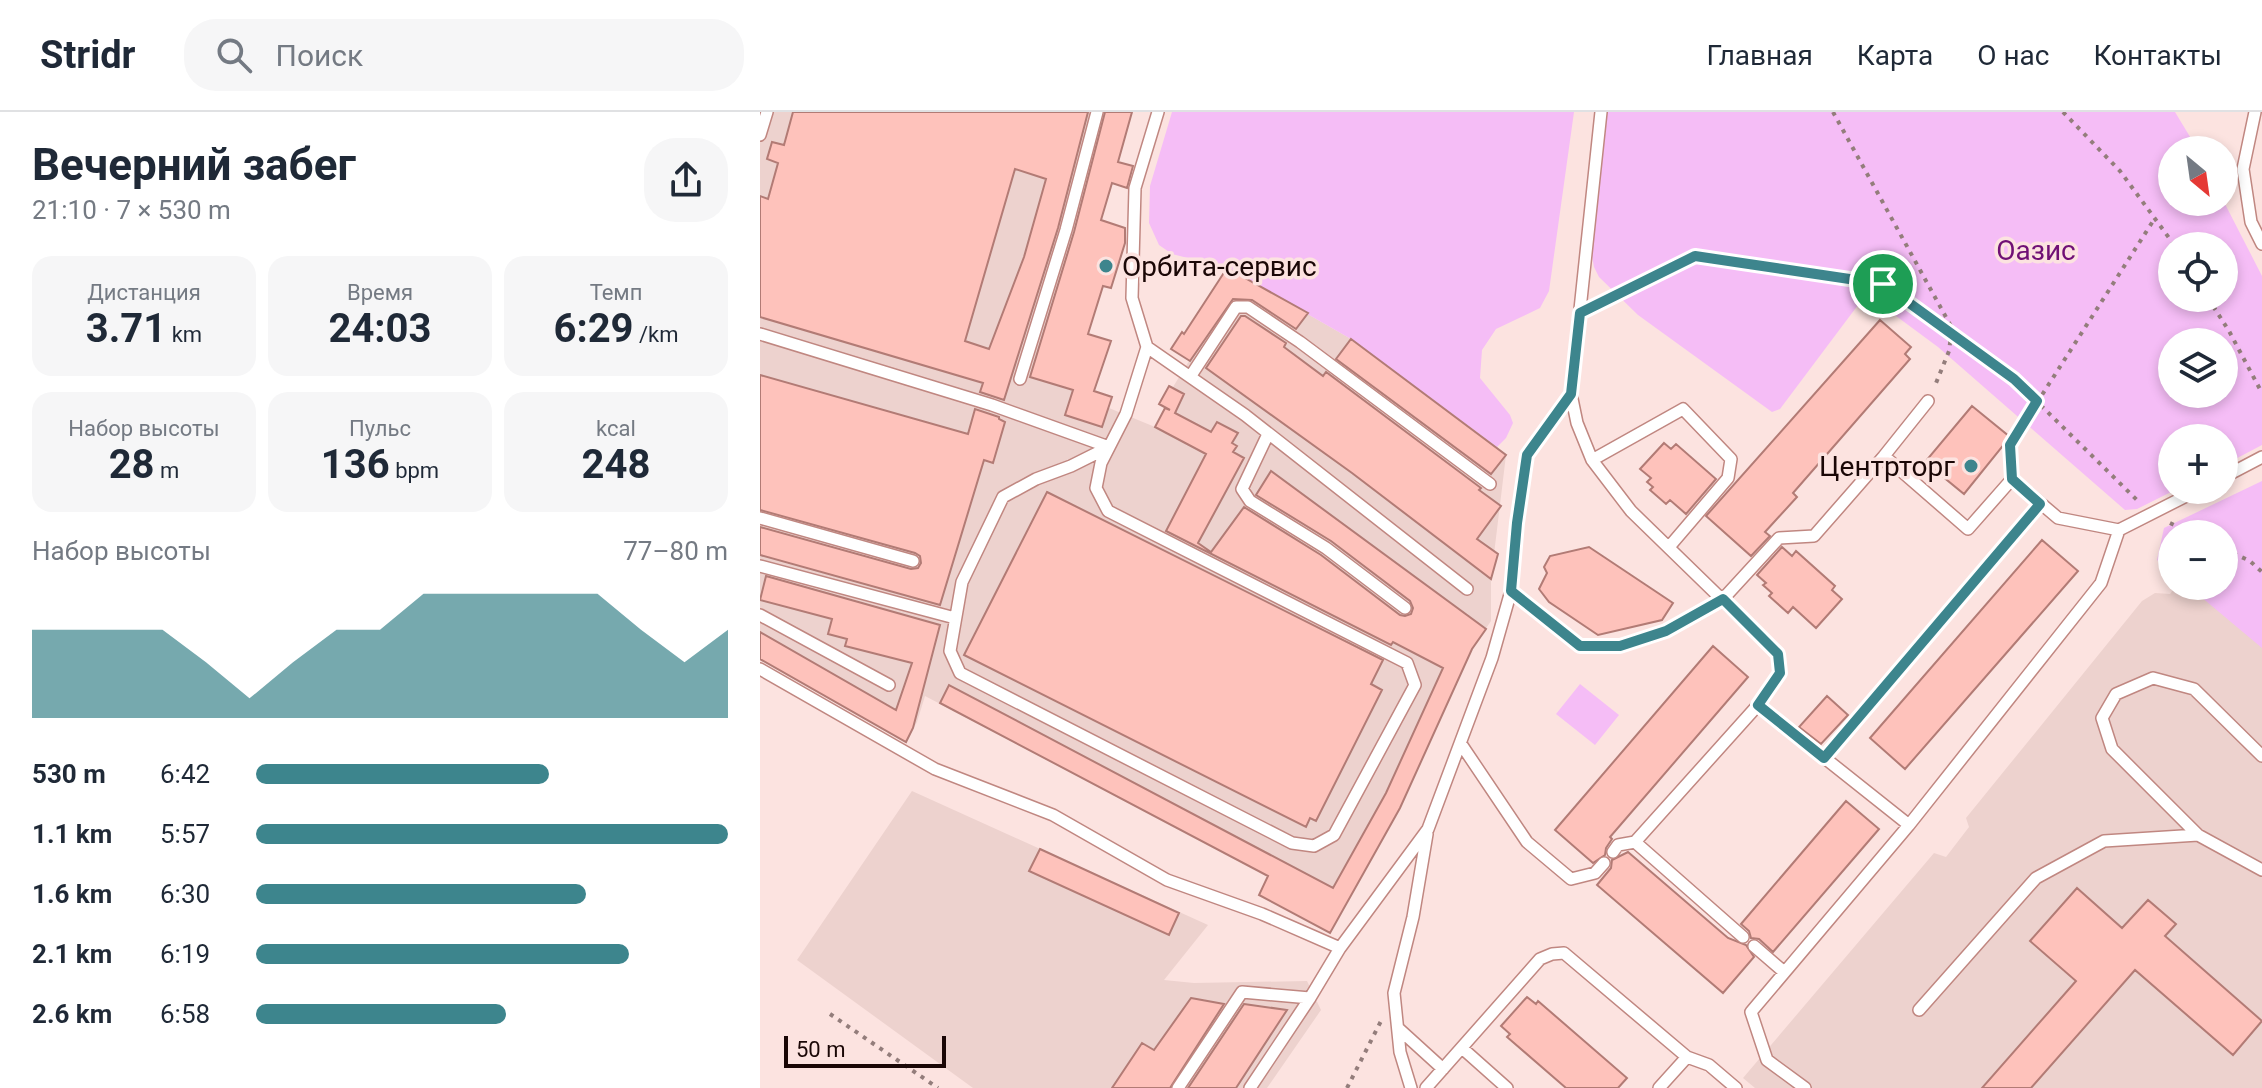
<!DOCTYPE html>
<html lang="ru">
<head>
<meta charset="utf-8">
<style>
	body { margin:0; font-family:Roboto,sans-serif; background:#f6f6f7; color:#1f2937; height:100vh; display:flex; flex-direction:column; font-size:30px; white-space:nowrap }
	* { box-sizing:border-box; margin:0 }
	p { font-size:26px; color:#747a83 }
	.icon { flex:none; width:44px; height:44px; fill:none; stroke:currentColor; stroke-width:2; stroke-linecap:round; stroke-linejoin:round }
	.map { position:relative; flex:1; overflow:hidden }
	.side { display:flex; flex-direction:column; background:#fff; width:760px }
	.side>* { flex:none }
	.needle { width:52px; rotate:151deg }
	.buttons { position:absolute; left:1398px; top:24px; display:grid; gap:16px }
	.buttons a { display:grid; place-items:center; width:80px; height:80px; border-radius:50%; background:#fff; box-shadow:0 4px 12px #0003; font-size:40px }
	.scale { position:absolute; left:24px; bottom:20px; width:162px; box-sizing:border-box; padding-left:8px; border:4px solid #1a0706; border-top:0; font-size:22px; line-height:28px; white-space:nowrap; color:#1a0706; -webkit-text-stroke:6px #fce3e0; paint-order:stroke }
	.pin { position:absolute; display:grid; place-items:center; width:68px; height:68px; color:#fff; margin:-34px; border:4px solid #fff; border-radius:50%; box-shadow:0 2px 8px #0007 }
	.round { display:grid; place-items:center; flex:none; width:84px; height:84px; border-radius:32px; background:#f6f6f7 }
	.head { display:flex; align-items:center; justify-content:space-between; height:136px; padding:0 32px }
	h1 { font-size:44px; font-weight:700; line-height:60px }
	.stats { display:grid; grid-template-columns:repeat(3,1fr); gap:12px; height:136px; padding:8px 32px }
	.stats div { display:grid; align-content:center; border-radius:20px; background:#f6f6f7; text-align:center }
	.stats b { font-size:40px; font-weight:700 }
	.stats small { font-size:22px; font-weight:400 }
	.stats p { font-size:22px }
	.chart { height:224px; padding:16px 32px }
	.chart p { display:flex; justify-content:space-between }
	.chart svg { width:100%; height:144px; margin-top:8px; fill:#3d858d; opacity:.7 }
	ul { padding:0 32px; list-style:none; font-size:26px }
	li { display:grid; grid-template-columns:128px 96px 1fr; align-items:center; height:60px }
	li i { height:20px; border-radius:10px; background:#3d858d }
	header { display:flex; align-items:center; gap:48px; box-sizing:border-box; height:112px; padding:0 40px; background:#fff; border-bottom:2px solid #e0e1e3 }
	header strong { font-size:38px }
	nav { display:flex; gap:44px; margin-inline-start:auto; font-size:28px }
	.search { width:560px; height:72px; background:#f6f6f7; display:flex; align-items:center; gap:20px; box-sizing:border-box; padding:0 28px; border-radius:32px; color:#747a83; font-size:30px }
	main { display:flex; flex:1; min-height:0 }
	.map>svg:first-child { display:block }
	.built { fill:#edd2ce }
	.green { fill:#f5bdf6; fill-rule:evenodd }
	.building { fill:#fec2bb; stroke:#b27b75; stroke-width:2; fill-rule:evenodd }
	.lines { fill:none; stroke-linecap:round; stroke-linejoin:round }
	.lane-casing { stroke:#c08781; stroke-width:14 }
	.path { stroke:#937d7b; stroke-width:4; stroke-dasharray:4 6; stroke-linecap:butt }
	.lane { stroke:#fff; stroke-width:11 }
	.route-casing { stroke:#fff; stroke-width:16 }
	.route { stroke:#3d858d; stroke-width:10 }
	.poi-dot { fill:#3d858d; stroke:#fce3e0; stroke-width:3 }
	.labels { text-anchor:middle; stroke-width:7; stroke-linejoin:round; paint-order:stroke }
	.park-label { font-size:28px; fill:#701075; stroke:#fce3e0 }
	.poi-label { font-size:28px; fill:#1a0706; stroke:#fce3e0; text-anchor:start }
</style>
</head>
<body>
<header>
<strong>Stridr</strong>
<div class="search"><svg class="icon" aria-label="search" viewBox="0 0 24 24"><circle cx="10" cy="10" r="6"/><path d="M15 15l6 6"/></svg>Поиск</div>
<nav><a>Главная</a><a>Карта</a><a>О нас</a><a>Контакты</a></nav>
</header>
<main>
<section class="side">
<div class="head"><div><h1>Вечерний забег</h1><p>21:10 · 7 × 530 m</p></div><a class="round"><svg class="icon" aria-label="share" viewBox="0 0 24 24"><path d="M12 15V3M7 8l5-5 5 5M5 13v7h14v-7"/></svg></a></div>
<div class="stats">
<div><p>Дистанция</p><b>3.71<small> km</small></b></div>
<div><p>Время</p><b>24:03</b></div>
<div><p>Темп</p><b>6:29<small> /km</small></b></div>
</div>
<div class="stats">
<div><p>Набор высоты</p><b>28<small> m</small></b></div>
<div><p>Пульс</p><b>136<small> bpm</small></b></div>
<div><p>kcal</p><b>248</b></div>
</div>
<div class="chart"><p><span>Набор высоты</span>77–80 m</p>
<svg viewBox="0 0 160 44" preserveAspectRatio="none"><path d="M0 44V17L10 17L20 17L30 17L40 27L50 38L60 27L70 17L80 17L90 6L100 6L110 6L120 6L130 6L140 17L150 27L160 17V44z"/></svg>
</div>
<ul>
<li><b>530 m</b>6:42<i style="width:62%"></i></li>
<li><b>1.1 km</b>5:57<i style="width:100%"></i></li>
<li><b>1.6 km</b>6:30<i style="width:70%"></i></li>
<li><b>2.1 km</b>6:19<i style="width:79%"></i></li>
<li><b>2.6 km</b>6:58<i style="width:53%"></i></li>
</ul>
</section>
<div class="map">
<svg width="1502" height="976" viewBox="0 0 1502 976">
	<rect width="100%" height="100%" fill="#fce3e0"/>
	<path class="built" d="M0 0H372L294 272 314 273 349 296 395 315 405 296 399 292 409 274 413 275 429 249 411 237 422 221 425 222 467 156 591 227 746 343 731 467V509L714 534 704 527 640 696 570 821 499 783 508 764 165 584 157 610 146 630 0 547Z
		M1416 474H1464L1502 486V976H995L983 966 1174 741 1186 745 1209 715 1206 706 1382 489 1395 481 1410 482Z
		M152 679 448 813 404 868 434 871 547 869 561 898 507 976H213L37 848Z"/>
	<path class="green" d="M412 0H814L789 179 780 196 736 217 722 238 720 266 750 303 753 311 746 326 737 335 591 227 467 156 412 142 399 133 389 111 390 74Z
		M847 0H1415L1438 38H1412V90H1464L1502 164V333L1464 353V326H1412V378H1415L1377 397 1365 398 1178 235 1113 187 1104 185 1020 297 1012 300 878 203 839 165 834 155 832 144ZM1412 134H1464V186H1412ZM1464 230V282H1412V230Z
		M1502 369V536L1428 474H1464V422H1412V460L1397 448 1404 416Z
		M820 572 859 603 835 633 796 602Z"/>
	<path class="building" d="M33 0H328L298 116 244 288 220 280 223 271 0 205V84L8 87 18 51 7 47 12 30 24 33ZM255 57 286 67 264 145 229 237 205 229Z
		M345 0H372L358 50 373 54 367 76 352 71 341 108 365 116V131L351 176 343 174 328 222 351 229 334 279 352 285 342 315 305 303 313 278 270 265 314 120Z
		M467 156 548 201 536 217 492 188 473 187 430 249 411 237 422 220 424 222Z
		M481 204H485L526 231 524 235 563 264 566 260 721 376 719 378 741 394 717 427 738 442 731 467 592 361 446 256Z
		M1120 208 1151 235 1145 242 1150 247 1033 381 1037 385 1005 420 1010 424 991 444 946 404Z
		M591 227 746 343 731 362 576 247Z
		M0 263 208 322 215 297 239 305V307L245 310 233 351 224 348 180 493 0 443V415L151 457 158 456 161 451 160 444 155 441 0 398Z
		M409 274 424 282 415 301 451 320 457 310 478 321 472 331 477 334 473 340 484 346 438 431 451 440 484 395 561 443 640 503 645 504 651 502 653 496 650 489 571 429 496 383 511 359 726 517 712 537 640 696 570 821 499 783 508 764 180 591 189 573 573 776 626 681 683 556 633 530 631 533 406 419 446 342 395 315 405 296 410 298 399 292Z
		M1212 294 1250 325 1204 382 1165 350Z
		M904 331 911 337 916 332 956 367 926 402 910 388 906 392 890 378 893 375 887 370 891 366 880 357Z
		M287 380 623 548 611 572 622 578 556 709 550 706 546 715 204 543Z
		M1282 428 1318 459 1145 657 1110 626Z
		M829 435 913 491 902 508 838 523 789 490 779 477 787 461 784 455 790 444Z
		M1022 435 1032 444 1036 439 1075 474 1072 478 1082 487 1056 516 1033 495 1028 501 1009 484 1012 481 1003 473 1006 471 997 463Z
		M6 464 180 513 153 616 146 630 0 547V520L136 598 152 551 85 534 87 527 68 522 72 507 0 488Z
		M953 534 988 565 850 725 852 727 846 736 845 743 833 751 795 718Z
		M1067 584 1088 603 1061 632 1039 615Z
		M1086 689 1119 717 1013 840 999 827 991 826 989 819 981 812Z
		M280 737 419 801 409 823 269 759Z
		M868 740 968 826 986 833 994 845 963 881 837 773 851 756 852 748Z
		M1317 776 1362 816 1388 788 1416 812 1405 824 1502 909 1473 943 1375 858 1271 976H1222L1316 869 1270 829Z
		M767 885 776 892 778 889 867 966 858 976H806L747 925 750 922 741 914Z
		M431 886 464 892 410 976H352L382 931 394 938Z
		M484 892 527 898 476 976H428Z"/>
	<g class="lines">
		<defs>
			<path id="lane" d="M841 0 811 282 817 311 832 348 871 399 1018 542 1020 561 998 593 1149 713
				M1495 0 1483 57 1491 110 1502 132
				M0 23 7 0
				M0 222 232 293 349 335
				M387 235 485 303 707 477
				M430 265 476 195H488L540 230 730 372
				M260 267 306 118 337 0
				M1168 289 1124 344 1208 417 1252 367 1298 406 1359 418
				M508 322 482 377 490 389 566 436 645 496
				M349 335 311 354 276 367 243 385 202 470 190 539 200 561 532 731 554 734 574 723 655 573 647 551 348 399 336 376 341 351 366 302 387 235 372 186 375 76 398 0
				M832 348 923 297 971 347 968 366 909 435
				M1464 365 1502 345
				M0 406 153 449
				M0 454 195 506
				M751 479 820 534H860L906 519 963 487 1019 426 1054 424 1124 344
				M0 503 129 573
				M0 557 175 657 293 703 407 768 502 802 580 836
				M701 632 767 730 811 767 835 761 844 751
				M1438 723 1352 637 1342 606 1356 582 1393 566 1434 577 1502 644
				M875 730 998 593
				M853 740 858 733 875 730 983 825
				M994 834 1024 860
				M1159 898 1276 766 1344 729 1438 723 1502 758
				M639 917 683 957
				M702 936 747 976
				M418 976 482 880 550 886
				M490 976 550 886 580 836 668 717 732 546 751 479 757 411 767 343 811 282
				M651 976 640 940 634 881 653 805 667 722
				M666 976 780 847 792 842 804 841 927 945 949 953 976 976
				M899 976 927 945
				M1045 976 1007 948 991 900 1149 713 1341 471 1359 418 1438 378"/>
		</defs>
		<use href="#lane" class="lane-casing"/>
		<path class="path" d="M1073 0 1192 216 1189 239 1174 276
			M1303 0 1360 59 1415 134
			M1448 186 1469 219 1502 281
			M836 193 935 144 1123 172 1254 267 1380 391
			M1251 353 1250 333 1395 106
			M1410 411 1433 422
			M1464 437 1490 449 1502 460
			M1074 634 1271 403
			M70 902 178 976
			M587 976 621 909"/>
		<use href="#lane" class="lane"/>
	</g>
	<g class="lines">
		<defs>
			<path id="route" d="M935 144 1123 172 1254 267 1277 289 1250 333 1252 367 1280 392 1064 646 998 593 1020 561 1018 542 963 487 906 519 860 534H820L751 479 757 411 767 343 811 282 820 201Z"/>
		</defs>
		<use href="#route" class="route-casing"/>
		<use href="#route" class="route"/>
	</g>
	<g class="poi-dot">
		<circle cx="346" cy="154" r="8"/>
		<circle cx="1211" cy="354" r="8"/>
	</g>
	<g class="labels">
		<g class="park-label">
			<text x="1276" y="148">Оазис</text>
		</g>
		<g class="poi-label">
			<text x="362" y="164">Орбита-сервис</text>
			<text x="1195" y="364" text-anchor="end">Центрторг</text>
		</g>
	</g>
</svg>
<div class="buttons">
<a><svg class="needle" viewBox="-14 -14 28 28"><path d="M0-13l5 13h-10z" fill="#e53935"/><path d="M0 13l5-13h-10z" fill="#747a83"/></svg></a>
<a><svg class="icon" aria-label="locate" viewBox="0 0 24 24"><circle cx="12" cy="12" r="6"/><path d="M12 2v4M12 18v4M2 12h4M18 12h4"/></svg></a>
<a><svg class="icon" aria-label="layers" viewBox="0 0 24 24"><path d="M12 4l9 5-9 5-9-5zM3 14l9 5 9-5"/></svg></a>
<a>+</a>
<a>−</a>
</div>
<div class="scale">50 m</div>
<div class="pin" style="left:1123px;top:172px;background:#1e9e55"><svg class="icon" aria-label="arrive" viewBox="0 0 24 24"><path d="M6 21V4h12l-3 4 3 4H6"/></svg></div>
</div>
</main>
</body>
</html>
